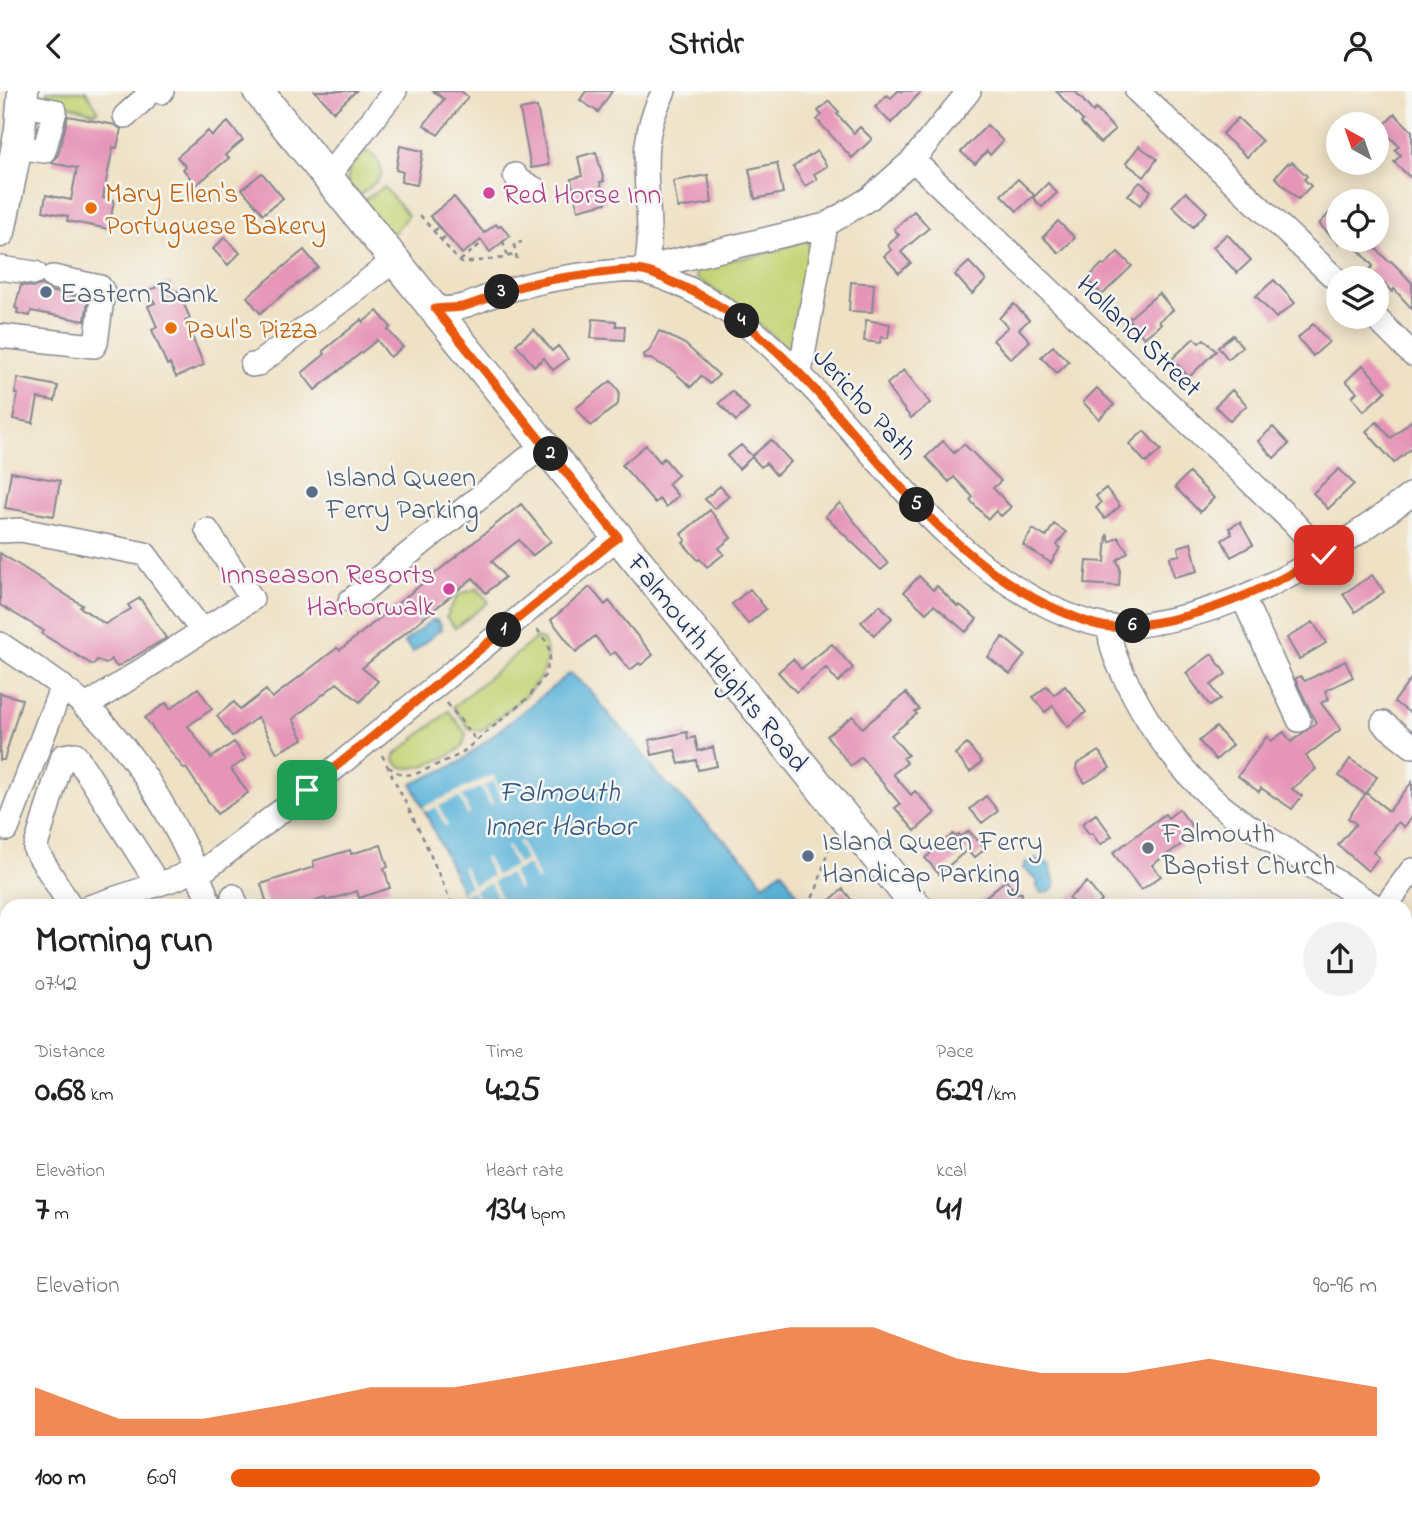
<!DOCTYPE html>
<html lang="en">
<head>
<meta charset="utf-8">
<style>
	body { margin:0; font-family:"Indie Flower",sans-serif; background:#f2f2f2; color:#222; height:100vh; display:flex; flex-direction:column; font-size:26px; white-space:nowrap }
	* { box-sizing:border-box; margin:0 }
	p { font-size:23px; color:#767676 }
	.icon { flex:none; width:38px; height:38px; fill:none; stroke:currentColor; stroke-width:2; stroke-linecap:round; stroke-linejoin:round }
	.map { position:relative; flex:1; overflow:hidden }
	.sheet { position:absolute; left:0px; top:808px; width:1412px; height:621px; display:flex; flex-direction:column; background:#fff; border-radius:21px 21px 0 0; box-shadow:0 4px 18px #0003 }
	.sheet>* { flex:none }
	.needle { width:46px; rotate:320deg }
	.buttons { position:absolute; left:1326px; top:21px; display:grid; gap:14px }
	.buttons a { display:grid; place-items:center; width:63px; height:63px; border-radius:50%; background:#fff; box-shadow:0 4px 18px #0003; font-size:35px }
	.pin { position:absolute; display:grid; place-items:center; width:60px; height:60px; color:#fff; margin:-30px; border-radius:14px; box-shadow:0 4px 10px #0006 }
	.km { position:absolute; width:35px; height:35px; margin:-18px; border-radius:50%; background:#222; color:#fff; font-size:19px; line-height:35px; text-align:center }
	.round { display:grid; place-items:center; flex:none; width:74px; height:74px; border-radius:37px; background:#f2f2f2 }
	.head { display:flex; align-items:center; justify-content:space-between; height:119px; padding:0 35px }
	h1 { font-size:38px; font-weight:800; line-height:52px }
	.figures { display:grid; grid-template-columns:repeat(3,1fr); gap:10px; height:119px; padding:7px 35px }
	.figures div { display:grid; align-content:center }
	.figures b { font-size:35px; font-weight:800 }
	.figures small { font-size:19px; font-weight:400 }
	.figures p { font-size:19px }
	.chart { height:196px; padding:14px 35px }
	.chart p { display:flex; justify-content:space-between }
	.chart svg { width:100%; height:126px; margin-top:7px; fill:#ea580c; opacity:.7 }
	ul { padding:0 35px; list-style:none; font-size:23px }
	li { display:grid; grid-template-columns:112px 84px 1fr; align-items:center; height:52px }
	li i { height:18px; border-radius:9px; background:#ea580c }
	header { display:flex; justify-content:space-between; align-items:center; height:91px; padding:0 35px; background:#fff; font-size:32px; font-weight:800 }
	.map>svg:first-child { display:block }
	.green { fill:#c4d476; stroke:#70826a; stroke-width:2 }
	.water { fill:#5cb4d9; stroke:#3c729c; stroke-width:2 }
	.pier { fill:#efe1c4 }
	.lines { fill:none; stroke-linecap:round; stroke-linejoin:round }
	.ferry { stroke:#2e5783; stroke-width:2; stroke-dasharray:9 7; stroke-linecap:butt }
	.building { fill:#e694b7 }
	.minor-casing { stroke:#858891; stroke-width:26 }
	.major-casing { stroke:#858891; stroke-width:33 }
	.path { stroke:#858891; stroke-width:2.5; stroke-dasharray:5 5; stroke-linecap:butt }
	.minor { stroke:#fff; stroke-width:23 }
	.major { stroke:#fff; stroke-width:30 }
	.route-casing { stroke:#fff; stroke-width:14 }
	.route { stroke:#ea580c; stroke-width:9 }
	.hotel-dot { fill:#d1479c; stroke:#f6f6f2; stroke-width:2.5 }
	.food-dot { fill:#e8710a; stroke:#f6f6f2; stroke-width:2.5 }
	.service-dot { fill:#5c6f8a; stroke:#f6f6f2; stroke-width:2.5 }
	.worship-dot { fill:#6b7280; stroke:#f6f6f2; stroke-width:2.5 }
	.labels { text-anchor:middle; stroke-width:5; stroke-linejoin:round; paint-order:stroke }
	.food-label { font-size:28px; fill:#c56008; stroke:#f6f6f2; text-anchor:start }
	.hotel-label { font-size:28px; fill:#b23c85; stroke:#f6f6f2; text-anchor:start }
	.service-label { font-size:28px; fill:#4e5e75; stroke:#f6f6f2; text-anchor:start }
	.street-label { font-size:28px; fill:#1b2f5e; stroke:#f6f6f2 }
	.worship-label { font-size:28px; fill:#5b616d; stroke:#f6f6f2; text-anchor:start }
	.water-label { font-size:30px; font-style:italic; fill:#2e5783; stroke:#f6f6f2 }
</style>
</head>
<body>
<header><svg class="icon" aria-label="back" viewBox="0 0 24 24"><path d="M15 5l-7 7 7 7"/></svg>Stridr<svg class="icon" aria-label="person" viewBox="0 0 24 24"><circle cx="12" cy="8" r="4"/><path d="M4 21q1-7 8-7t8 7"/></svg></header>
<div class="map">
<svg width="1412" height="1429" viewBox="0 0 1412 1429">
	<rect width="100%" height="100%" fill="#f6f6f2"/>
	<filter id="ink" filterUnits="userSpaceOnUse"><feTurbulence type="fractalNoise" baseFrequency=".0143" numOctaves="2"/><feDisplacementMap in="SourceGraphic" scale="14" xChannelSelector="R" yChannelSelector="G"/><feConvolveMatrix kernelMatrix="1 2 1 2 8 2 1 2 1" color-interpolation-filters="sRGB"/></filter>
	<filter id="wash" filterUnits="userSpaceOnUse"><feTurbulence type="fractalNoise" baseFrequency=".00686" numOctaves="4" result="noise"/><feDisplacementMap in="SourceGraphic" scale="28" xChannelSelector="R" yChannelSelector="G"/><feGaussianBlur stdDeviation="1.57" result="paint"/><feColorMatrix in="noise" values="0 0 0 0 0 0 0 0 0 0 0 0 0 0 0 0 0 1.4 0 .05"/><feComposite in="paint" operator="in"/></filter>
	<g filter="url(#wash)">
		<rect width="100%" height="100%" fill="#efe1c4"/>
		<path class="green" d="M47 0H86L98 19 95 22 49 8 47 6Z
			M363 60C374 62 380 71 382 82L377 90 359 105C355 101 349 96 348 91 345 80 356 67 363 60Z
			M384 96 408 124 392 144 361 111Z
			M806 149 812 158 790 255H784L734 212 696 187V175L760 164Z
			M477 497 489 511 455 537 446 526 449 523 448 520C454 515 455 505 461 503 466 500 471 501 477 497Z
			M536 547 543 549C562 587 505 620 481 640L470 638 453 616Z
			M449 620 466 643C465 645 464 652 463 654 455 665 415 681 402 676 397 674 397 672 394 668L396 663Z
			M240 1423H425L422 1429H240Z
			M451 1423H662L664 1429H454Z"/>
		<path class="water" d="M433 528 435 531 437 529 441 534 439 536 441 538 413 561 404 551Z
			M570 582 589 598 612 628 630 646 659 685 751 775 763 793 782 780 801 809 800 815H469L412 693 459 672Z
			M1035 767 1051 774 1052 784 1056 793C1054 799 1048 802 1041 802L1037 796V789L1023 777 1025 772Z
			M681 1423H1003L1005 1429H683Z"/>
		<path class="pier" d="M493 684 505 708 502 710 493 690 484 695 493 713 490 714 481 696 462 705 470 723 468 725 459 706 439 715 448 734 445 735 436 716 425 721 423 716Z
			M520 750 539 788 537 790 528 774 512 781 520 798 518 799 509 783 493 790 501 806 498 808 490 792 475 799 481 815 472 800 464 804 462 800 470 795 462 777 464 775 474 794 492 785 484 767 486 765 496 784 515 775 506 756 508 755 518 773 526 769 517 751Z"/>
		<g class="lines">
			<path class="ferry" d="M863 1423 865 1429"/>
		</g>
		<g id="blocks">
			<path class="building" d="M315 0H356L334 21Z
				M433 0H461L468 6 438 44 424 34 444 8Z
				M586 0H612L598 21 580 9Z
				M898 0H922L891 32 875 16 887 4 891 7Z
				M1056 0H1075L1093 21 1096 18 1115 39 1100 52 1081 32 1083 30Z
				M829 10 839 21 837 23 854 42 860 36 872 48 852 67 817 29 822 24 818 20Z
				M537 16 549 74 531 77 520 19Z
				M1395 23 1412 40V88L1394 71 1401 64 1395 59 1399 55 1381 37Z
				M68 25 115 34 121 38 117 57 113 56 103 107 114 109 109 138 67 130 68 125 43 120 46 104 71 109 77 77 51 72 58 64Z
				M1238 27 1262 50 1247 66 1222 43Z
				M228 31 243 49 225 64 229 67 196 94 183 78 186 76 177 66 208 40 212 45Z
				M987 34 1003 50 990 64 987 60 975 73 961 61Z
				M400 55 423 60 417 94 401 91 403 81 396 79Z
				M1139 55 1157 68 1144 86 1126 72Z
				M817 60 827 75 814 83 817 88 805 95 793 76Z
				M596 61 604 90 600 91 606 112 578 119 571 88 582 85 578 66Z
				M1292 71 1307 85 1304 88 1311 95 1298 108 1275 86 1288 72 1289 73Z
				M777 72 783 102 755 108 749 78Z
				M262 82 283 107 263 123 242 98Z
				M708 84 712 112 678 117 673 90Z
				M1018 88 1034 104 1017 120 1001 104Z
				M1140 91 1151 100 1140 114 1128 104Z
				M1048 92 1057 102 1042 116 1033 107Z
				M1186 101 1207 121 1193 136 1172 115Z
				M454 106 484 142 496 133 498 136 501 134 510 145 490 161 481 149 462 163 430 125Z
				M1339 112V153L1319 133Z
				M914 120 929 137 901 161 911 172 899 182 884 165 891 159 888 154 899 144 894 138Z
				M1058 130 1075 147 1059 162 1043 146Z
				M1227 143 1251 169 1237 182 1213 156Z
				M225 146 240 162 228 174 213 158Z
				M1350 149H1368L1389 171 1391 170 1402 181 1412 192V218L1394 198 1392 201 1385 193 1381 197 1377 193V187H1372L1367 181 1373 175Z
				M304 159 318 176 260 222 247 206Z
				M1118 161 1132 175 1102 204 1087 188 1102 173 1104 175Z
				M969 171 986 189 972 203 955 184Z
				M1274 189 1295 212 1276 227 1256 205Z
				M170 191 174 202 178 200 190 227 185 229 204 274 176 286 170 273 167 274 152 239 157 236 148 215 155 212 149 199Z
				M851 191 874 193 872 221 849 220Z
				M21 194 34 196 42 194 50 200 88 208 85 230 31 220 30 225 17 222 18 218 15 217Z
				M1159 202 1173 219 1159 230 1161 233 1144 247 1128 228Z
				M1014 213 1029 229 1019 238 1030 250 1011 268 993 249 1008 236 999 227Z
				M377 220 391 236 388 239 403 256 390 266 377 249 315 299 302 282 325 263 323 260 362 228 363 231Z
				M593 228 616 230V235H625L624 249 591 247Z
				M866 229 890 233 888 247 881 246 880 252 864 250Z
				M1313 233 1329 251 1313 265 1298 247Z
				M534 238 552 260 558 255 568 268 553 279 544 267 534 275 516 253Z
				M659 240 685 253 719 284 710 293 701 285 691 296 672 279 651 268H645L646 266 643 264 649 260Z
				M1233 244 1242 256 1228 268 1218 256Z
				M1194 247 1199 252 1204 248 1216 260 1189 286 1172 268Z
				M1053 255 1069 271 1057 282 1041 266Z
				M1363 274 1386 300 1364 320 1352 306 1357 301 1346 290Z
				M904 279 930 312 911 327 890 300 891 299 887 293Z
				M18 287 58 295 55 310 38 307 33 332 13 328 18 303H15Z
				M611 290 619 300 618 313 591 335 576 317Z
				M1097 297 1114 314 1099 328 1083 311Z
				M1232 299 1247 314 1230 330 1215 315Z
				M732 300 749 318 736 330 719 312Z
				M1412 329V357L1394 372 1366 340 1377 331 1391 347Z
				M1273 336 1289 353 1274 367 1258 350Z
				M1144 340 1161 359 1146 372 1129 353Z
				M771 349 791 371 776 384 766 372 761 376 752 366 739 378 727 365 741 354 752 365Z
				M943 350 954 362 964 353 1001 390 993 397 1011 416 1001 425 996 420 988 428 970 409 973 406 954 386 949 391 926 366Z
				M646 354 660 371 664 367 678 384 668 393 678 405 666 416 659 408 655 412 622 374Z
				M1339 378 1354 393 1328 418 1313 402Z
				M11 381 60 390 54 425 5 417Z
				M1189 382 1214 407 1200 421 1175 396Z
				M720 395 729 405 714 418 705 408Z
				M1106 397 1120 415 1105 428 1096 417 1101 412 1096 405Z
				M840 412 888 473 881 479 825 425Z
				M521 413 551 450 532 465 519 449 492 470 505 486 486 502 473 487 362 577 378 590 360 611 337 592 293 628 303 648 277 662 258 626 232 645 217 625 234 611 240 619 266 599 272 607 337 557 340 559Z
				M710 419 731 447 719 457 724 463 707 476 700 468 698 469 683 452 686 449 681 443Z
				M1240 431 1253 454 1231 466 1222 449 1232 443 1229 437Z
				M1054 433 1066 441 1057 454 1060 457 1051 472 1023 454 1033 438 1046 446Z
				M1107 443 1110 451 1118 446 1128 461 1117 469 1120 477 1119 495 1085 493 1087 470 1105 471Z
				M1191 452 1198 480 1174 486 1170 466 1180 464 1178 456Z
				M0 462 82 514 80 516 105 533 131 518 128 514 140 507 166 547 117 576 111 568 106 573 97 569 93 574 42 543 44 540 0 514Z
				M1372 484 1384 501 1355 521 1343 503Z
				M919 485 933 499 937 495 958 516 960 514 977 528 966 541 934 514 926 522 904 501Z
				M590 496 605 514 609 510 653 564 641 574 639 572 630 579 615 561 610 564 595 545 576 561 551 529Z
				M750 498 766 518 748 533 732 513Z
				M880 514 892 527 874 544 861 531Z
				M1313 531 1326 552 1299 568 1287 547Z
				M1003 546 1025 564 1010 583 988 566Z
				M832 553 853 577 838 591 826 577 796 601 778 581 793 568 801 578Z
				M1212 563 1226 583 1211 594 1220 608 1210 615 1186 582Z
				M1345 570 1353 586 1325 600 1329 608 1321 612 1341 638 1306 665 1316 678 1292 698 1302 705 1292 718 1261 697 1259 701 1238 685 1267 645 1271 650 1284 641 1291 651 1316 632 1295 588 1300 585 1305 590Z
				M1412 586V623L1394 611Z
				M1047 595 1054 604 1065 595 1086 621 1068 636 1053 615 1045 621 1033 606Z
				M198 597 212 618 188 635 211 667 234 651 246 668 231 678 248 702 217 723 186 677 184 678 145 627 166 612 170 618Z
				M0 602 22 608 4 669H0Z
				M906 602 919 618 915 621 917 623 891 644 908 664 903 667 907 672 893 683 911 704 915 700 935 722 915 740 895 717 900 713 861 666 851 675 827 645 853 625 862 637Z
				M1216 636 1232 654 1216 669 1199 650Z
				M687 641 688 648 695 646 698 660 713 656 717 675 698 679 696 669 679 673 675 659 652 664 649 649Z
				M967 653 982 671 970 681 955 663Z
				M1099 660 1110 677 1085 692 1076 678 1077 673Z
				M1350 668 1377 686 1365 703 1339 685Z
				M1412 691V726L1404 736 1398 731 1373 761 1379 766 1368 780 1338 754 1356 733 1348 727 1366 702 1389 720Z
				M986 705 998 720 982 732 970 718Z
				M1179 718 1196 741 1194 742 1195 744 1152 774 1161 785 1141 799 1113 762 1165 723 1168 727Z
				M1096 723 1112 745 1100 754 1092 742 1089 743 1082 733Z
				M969 740 985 758 974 767 967 759 939 783 925 767 953 743 955 746 959 743 961 746Z
				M381 754 388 776 384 777 390 797 359 807 357 800 326 810 325 807 298 816H268L261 793 314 776 313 770 350 759 351 763Z
				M1006 789 1016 802H1022L1021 816H973Z
				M1087 791 1102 810 1095 816H1076L1069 807Z
				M843 798 857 816H822Z"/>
		</g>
	</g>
	<g filter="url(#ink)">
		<use href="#blocks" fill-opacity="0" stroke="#858891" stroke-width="2"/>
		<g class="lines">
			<defs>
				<path id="minor" d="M664 0C636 52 649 89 649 143 650 155 647 168 646 181L666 172 826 134 870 107 913 69 969 0
					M1137 0 1339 191
					M161 1 162 0
					M125 25 144 8
					M17 56 44 60 55 20 30 15
					M913 69 1293 431 1323 464
					M515 84 518 89 535 98
					M327 86 395 0
					M0 177 35 182
					M435 218C443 217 451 218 458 216 468 215 477 210 485 207 498 202 511 198 524 195 548 188 573 185 597 182 614 181 633 177 649 182 731 207 788 268 843 330 905 400 965 476 1052 517 1069 525 1087 532 1106 535 1122 538 1141 534 1158 531 1253 515 1336 460 1412 403
					M1375 226 1412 263
					M0 245 94 255 96 252 103 201 100 196 53 186
					M252 274 258 273 395 169
					M800 282 826 134
					M0 440 21 439 145 463 202 540
					M1243 507 1299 629
					M350 510 544 354
					M1109 536C1111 561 1119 575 1130 597 1157 650 1192 696 1241 730L1376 816
					M0 553C36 577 72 600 102 631 147 677 188 755 211 816
					M85 616 252 508 207 439
					M1383 632 1412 655
					M0 735 7 738 62 595
					M199 783 307 700 618 446
					M233 805 237 816
					M71 816 35 758 63 665 75 663 158 793
					M89 816 177 787 196 778
					M1385 816 1412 779
					M1405 836 1412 840
					M1405 1022 1412 1026
					M7 1223 1 1225 7 1233
					M440 1423 442 1429
					M669 1423 671 1429
					M230 1429V1423
					M1323 1429 1324 1423
					M1359 1429 1367 1423"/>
				<path id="major" d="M258 0 917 816
					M0 141 20 39 23 0
					M1405 1423 1410 1429"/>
			</defs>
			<use href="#minor" class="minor-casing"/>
			<use href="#major" class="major-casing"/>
			<path class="path" d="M420 124 458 169 462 172 504 167 516 163
				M434 140 439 136
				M441 149 447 144
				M503 150 508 166
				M517 168 514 153 522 151
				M460 170 483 151
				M447 612 475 648
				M382 664 424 749 453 816
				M388 676 399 682 406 684 418 682 459 664 529 606 545 584 550 565 548 553 537 538
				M808 816 817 797 829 756 835 750
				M5 1314 7 1276
				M633 1423 635 1429
				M734 1423 736 1429
				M769 1423 771 1429
				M701 1429H702"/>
			<use href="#minor" class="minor"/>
			<use href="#major" class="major"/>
		</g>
	</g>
	<g class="lines" filter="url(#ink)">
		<defs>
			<path id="route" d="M307 699 618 446 435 218C444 217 453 217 462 216 482 211 501 201 522 195 547 188 574 185 600 182 615 180 633 177 647 181 656 183 664 188 672 191 734 216 781 260 825 310 896 390 964 480 1065 522 1079 528 1095 535 1110 536 1126 537 1142 534 1158 531 1217 521 1272 495 1324 464"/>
		</defs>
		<use href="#route" class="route-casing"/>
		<use href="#route" class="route"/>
	</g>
	<g class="hotel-dot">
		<circle cx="489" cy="102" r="7"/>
		<circle cx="449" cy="498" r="7"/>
	</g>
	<g class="food-dot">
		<circle cx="91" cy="117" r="7"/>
		<circle cx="171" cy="237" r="7"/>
	</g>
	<g class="service-dot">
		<circle cx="46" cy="201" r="7"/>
		<circle cx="312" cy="401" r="7"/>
		<circle cx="808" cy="765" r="7"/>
	</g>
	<circle class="worship-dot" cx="1148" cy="757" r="7"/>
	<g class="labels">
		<g class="food-label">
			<text x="105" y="111">Mary Ellen's<tspan x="105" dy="32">Portuguese Bakery</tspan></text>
			<text x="185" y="247">Paul's Pizza</text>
		</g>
		<g class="hotel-label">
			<text x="503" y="112">Red Horse Inn</text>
			<text x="435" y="492" text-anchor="end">Innseason Resorts<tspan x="435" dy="32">Harborwalk</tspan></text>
		</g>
		<g class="service-label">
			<text x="60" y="211">Eastern Bank</text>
			<text x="326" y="395">Island Queen<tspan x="326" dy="32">Ferry Parking</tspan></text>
			<text x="822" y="759">Island Queen Ferry<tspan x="822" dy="32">Handicap Parking</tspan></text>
		</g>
		<g class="street-label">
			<text transform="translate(1140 244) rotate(44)" y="10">Holland Street</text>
			<text transform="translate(866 312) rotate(48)" y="10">Jericho Path</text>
			<text transform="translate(719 571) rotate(51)" y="10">Falmouth Heights Road</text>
		</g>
		<g class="worship-label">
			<text x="1162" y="751">Falmouth<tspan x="1162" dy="32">Baptist Church</tspan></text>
		</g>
		<g class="water-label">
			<text x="559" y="710">Falmouth<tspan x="559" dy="34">Inner Harbor</tspan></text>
		</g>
	</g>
</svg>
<div class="buttons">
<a><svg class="needle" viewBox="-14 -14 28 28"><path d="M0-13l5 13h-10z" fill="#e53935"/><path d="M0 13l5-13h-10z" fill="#767676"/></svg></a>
<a><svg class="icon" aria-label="locate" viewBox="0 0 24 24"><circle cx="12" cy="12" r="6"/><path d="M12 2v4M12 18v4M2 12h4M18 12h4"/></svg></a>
<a><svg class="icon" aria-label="layers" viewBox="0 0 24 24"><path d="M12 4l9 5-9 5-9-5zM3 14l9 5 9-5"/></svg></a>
</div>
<div class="pin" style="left:307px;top:699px;background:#1e9e55"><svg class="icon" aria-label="arrive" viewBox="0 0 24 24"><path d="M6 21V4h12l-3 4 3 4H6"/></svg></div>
<div class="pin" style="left:1324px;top:464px;background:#d93025"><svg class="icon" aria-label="check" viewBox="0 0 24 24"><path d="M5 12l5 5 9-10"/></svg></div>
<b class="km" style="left:504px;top:539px">1</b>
<b class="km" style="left:551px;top:363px">2</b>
<b class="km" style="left:502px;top:201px">3</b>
<b class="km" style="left:742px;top:230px">4</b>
<b class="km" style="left:917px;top:414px">5</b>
<b class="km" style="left:1133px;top:535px">6</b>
<section class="sheet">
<div class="head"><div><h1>Morning run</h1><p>07:42</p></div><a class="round"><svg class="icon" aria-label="share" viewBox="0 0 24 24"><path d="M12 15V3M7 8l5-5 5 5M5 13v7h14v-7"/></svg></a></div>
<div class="figures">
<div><p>Distance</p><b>0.68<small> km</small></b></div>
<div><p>Time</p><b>4:25</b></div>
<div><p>Pace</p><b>6:29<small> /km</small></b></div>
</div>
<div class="figures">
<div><p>Elevation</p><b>7<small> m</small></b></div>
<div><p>Heart rate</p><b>134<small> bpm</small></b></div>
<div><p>kcal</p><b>41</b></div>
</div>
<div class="chart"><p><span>Elevation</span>90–96 m</p>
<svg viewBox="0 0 160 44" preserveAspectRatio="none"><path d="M0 44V27L10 38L20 38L30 33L40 27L50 27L60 22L70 17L80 11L90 6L100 6L110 17L120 22L130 22L140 17L150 22L160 27V44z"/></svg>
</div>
<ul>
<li><b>100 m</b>6:09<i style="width:95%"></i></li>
</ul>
</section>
</div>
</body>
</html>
